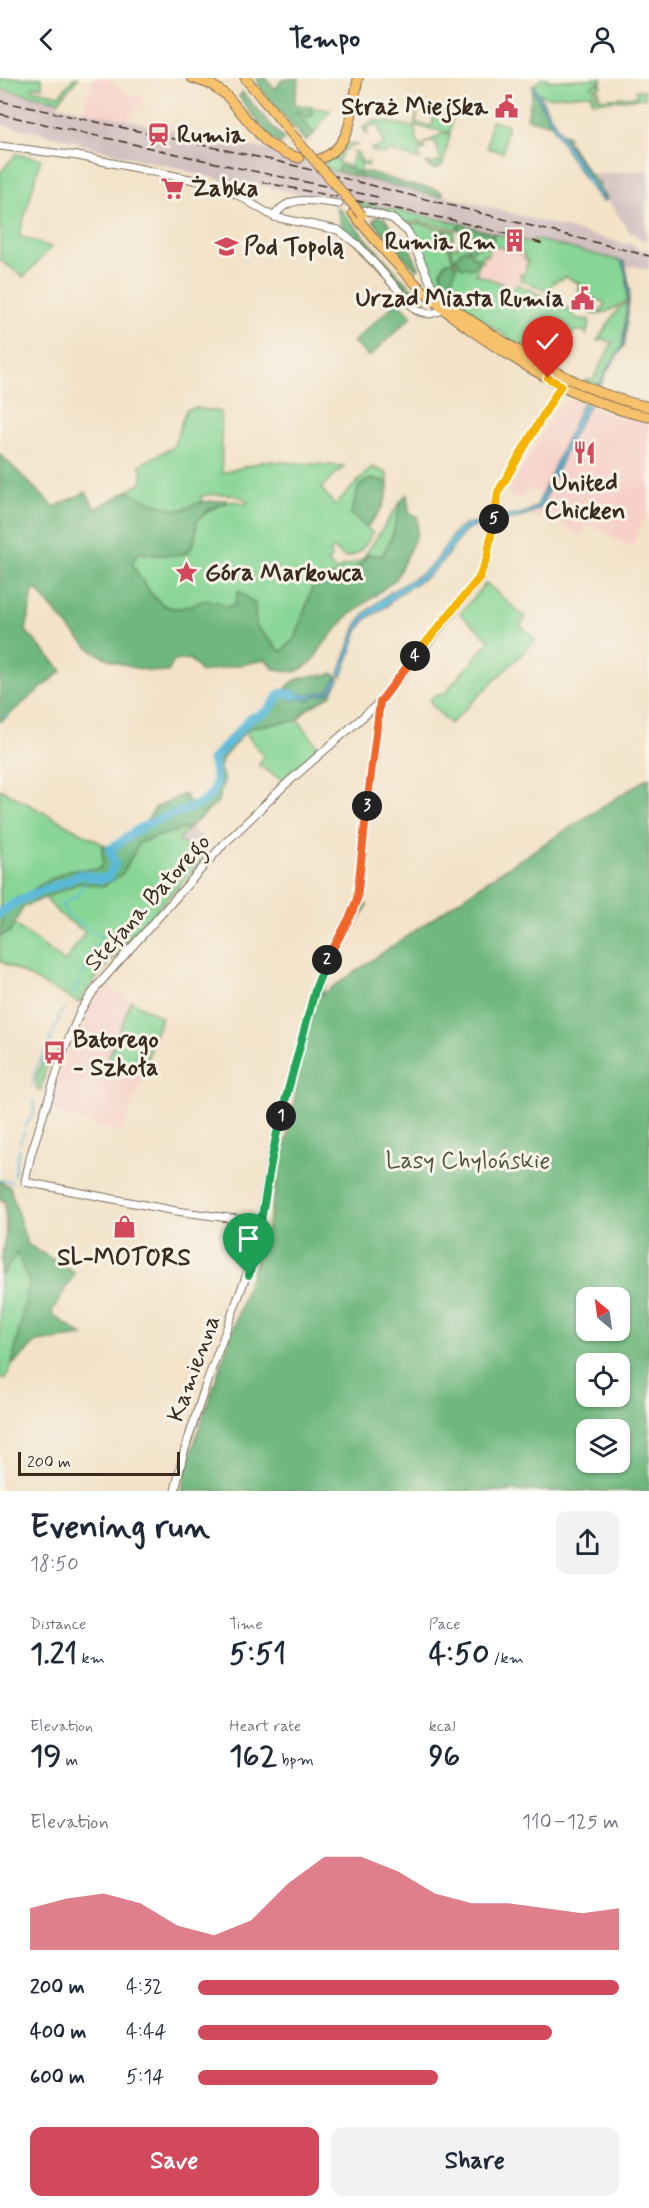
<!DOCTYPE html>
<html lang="en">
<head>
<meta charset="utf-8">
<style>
	body { margin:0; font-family:Mynerve,sans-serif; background:#f2f2f3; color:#1f2937; height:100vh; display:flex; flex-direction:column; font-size:22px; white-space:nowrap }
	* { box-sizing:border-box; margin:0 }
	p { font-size:20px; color:#747a83 }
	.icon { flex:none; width:33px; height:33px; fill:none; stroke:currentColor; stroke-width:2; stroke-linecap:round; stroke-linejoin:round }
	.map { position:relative; height:1413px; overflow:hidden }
	.side { display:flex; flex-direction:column; background:#fff; flex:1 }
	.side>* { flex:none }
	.needle { width:39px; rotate:331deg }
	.tools { position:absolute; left:576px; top:1209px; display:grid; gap:12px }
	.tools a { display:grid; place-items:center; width:54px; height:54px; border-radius:12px; background:#fff; box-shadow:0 2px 4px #0004; font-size:30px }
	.scale { position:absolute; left:18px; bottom:15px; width:162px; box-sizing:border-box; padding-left:6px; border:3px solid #3b2a1e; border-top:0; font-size:16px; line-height:21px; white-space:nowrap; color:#3b2a1e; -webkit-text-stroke:4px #f7f3e8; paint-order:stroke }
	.pin { position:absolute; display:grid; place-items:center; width:51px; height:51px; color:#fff; margin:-62px -26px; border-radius:50% 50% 50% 0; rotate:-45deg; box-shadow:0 0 6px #0007 }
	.pin .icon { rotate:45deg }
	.km { position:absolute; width:30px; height:30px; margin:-15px; border-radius:50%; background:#222; color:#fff; font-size:16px; line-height:30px; text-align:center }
	.round { display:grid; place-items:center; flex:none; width:63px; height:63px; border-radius:12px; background:#f2f2f3 }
	.summary { display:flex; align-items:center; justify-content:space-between; height:102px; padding:0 30px }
	h1 { font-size:33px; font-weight:700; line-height:45px }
	.metrics { display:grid; grid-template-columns:repeat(3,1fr); gap:9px; height:102px; padding:6px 30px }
	.metrics div { display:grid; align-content:center }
	.metrics b { font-size:30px; font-weight:700 }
	.metrics small { font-size:16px; font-weight:400 }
	.metrics p { font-size:16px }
	.chart { height:168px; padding:12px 30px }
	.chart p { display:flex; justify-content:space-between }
	.chart svg { width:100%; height:108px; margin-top:6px; fill:#d1495b; opacity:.7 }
	.button { display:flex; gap:12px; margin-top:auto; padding:12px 30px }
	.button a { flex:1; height:69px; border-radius:12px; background:#d1495b; color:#fff; font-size:24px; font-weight:700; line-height:69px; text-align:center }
	.button a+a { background:#f2f2f3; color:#1f2937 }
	ul { padding:0 30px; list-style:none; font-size:20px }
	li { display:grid; grid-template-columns:96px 72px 1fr; align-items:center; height:45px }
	li i { height:15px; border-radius:8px; background:#d1495b }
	header { display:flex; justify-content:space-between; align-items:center; height:78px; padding:0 30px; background:#fff; font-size:27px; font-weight:700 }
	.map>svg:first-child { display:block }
	.built { fill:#f7d1c7 }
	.industrial { fill:#d2bfc0 }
	.green { fill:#88d695; stroke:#62805a; stroke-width:1.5 }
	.forest { fill:#6eb77e; stroke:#54704e; stroke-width:1.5; fill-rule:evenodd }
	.water { fill:#59b8d8; stroke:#4a717b; stroke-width:1.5 }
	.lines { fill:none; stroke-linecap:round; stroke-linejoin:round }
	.stream { stroke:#59b8d8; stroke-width:1.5 }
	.river { stroke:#59b8d8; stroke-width:9 }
	.minor-casing { stroke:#7b6a59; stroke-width:9 }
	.major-casing { stroke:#7b6a59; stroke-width:11 }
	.minor { stroke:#fff; stroke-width:7 }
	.major { stroke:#f6c16b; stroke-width:9 }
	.rail { stroke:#3b2a1e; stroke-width:1.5; stroke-dasharray:9 4.5; stroke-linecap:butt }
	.major-bridge-casing { stroke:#7b6a59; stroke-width:11; stroke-linecap:butt }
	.major-bridge { stroke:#f6c16b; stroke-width:9 }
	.split-1-casing { stroke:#fff; stroke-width:12 }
	.split-2-casing { stroke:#fff; stroke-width:12 }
	.split-3-casing { stroke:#fff; stroke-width:12 }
	.split-4-casing { stroke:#fff; stroke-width:12 }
	.split-5-casing { stroke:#fff; stroke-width:12 }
	.split-6-casing { stroke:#fff; stroke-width:12 }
	.split-1 { stroke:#22a559; stroke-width:8 }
	.split-2 { stroke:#22a559; stroke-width:8 }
	.split-3 { stroke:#f0652b; stroke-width:8 }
	.split-4 { stroke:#f0652b; stroke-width:8 }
	.split-5 { stroke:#f5b400; stroke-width:8 }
	.split-6 { stroke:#f5b400; stroke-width:8 }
	.labels { text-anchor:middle; stroke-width:6; stroke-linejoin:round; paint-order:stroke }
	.poi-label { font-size:24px; font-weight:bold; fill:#3b2a1e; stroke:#f7f3e8; text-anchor:start }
	.street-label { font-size:24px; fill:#3b2a1e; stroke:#f7f3e8 }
	.park-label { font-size:24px; fill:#4e553c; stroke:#f7f3e8 }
</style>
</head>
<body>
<header><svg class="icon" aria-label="back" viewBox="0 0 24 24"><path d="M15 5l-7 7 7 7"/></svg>Tempo<svg class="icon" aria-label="person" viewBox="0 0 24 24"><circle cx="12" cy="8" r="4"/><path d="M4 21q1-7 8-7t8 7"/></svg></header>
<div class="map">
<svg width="649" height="1413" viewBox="0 0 649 1413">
	<rect width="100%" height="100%" fill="#f7f3e8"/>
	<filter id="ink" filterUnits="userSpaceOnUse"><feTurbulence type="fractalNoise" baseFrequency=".0167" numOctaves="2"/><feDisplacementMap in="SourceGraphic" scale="12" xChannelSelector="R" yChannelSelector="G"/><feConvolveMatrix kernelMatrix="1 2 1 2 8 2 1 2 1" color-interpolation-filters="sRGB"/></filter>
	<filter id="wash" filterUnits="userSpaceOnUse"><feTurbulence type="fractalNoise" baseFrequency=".008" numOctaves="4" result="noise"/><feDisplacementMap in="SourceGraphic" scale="24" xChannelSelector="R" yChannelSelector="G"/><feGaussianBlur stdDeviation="1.35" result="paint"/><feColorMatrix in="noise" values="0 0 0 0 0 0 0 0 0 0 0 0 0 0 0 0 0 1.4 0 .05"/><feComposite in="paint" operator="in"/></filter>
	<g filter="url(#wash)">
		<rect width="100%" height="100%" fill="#f3e2c7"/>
		<path class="built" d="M94 0H106L121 12 144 20 136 33 133 34 128 42 82 32Z
			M483 165 530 178 524 197 510 218 473 195Z
			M572 320 583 326 542 417 529 411 519 423 509 417 508 411 554 336Z
			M588 328 599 333 649 344V431L631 469 589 446 582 458 548 438 539 440 525 438 541 430 571 361Z
			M103 907 164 940 122 1056 48 1031 79 943Z"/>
		<path class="industrial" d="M0 11 59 23 58 27 273 73 295 82 443 117 625 166 631 165 639 172H649V192L635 188 621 189 523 173 500 168 501 161 259 107 245 114 216 100 191 95 181 90 145 83 80 66 79 64 0 46Z
			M649 92V117L645 125 646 163 630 154 610 125 593 103 591 97Z
			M190 749 202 760 190 772 179 761Z"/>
		<path class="green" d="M0 0H42V9L33 8 32 11 59 17 74 0H78L59 23 0 11Z
			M542 0H548V3L601 0V3L589 9 601 4V8L594 11V19L597 18V12H599L600 21 637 18 636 12H644L645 20 592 24 591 16 546 19 542 18 540 15 538 16 534 7Z
			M418 26 416 45 432 48 435 30 451 33 453 37 450 55 415 48V45Z
			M310 29 330 32 314 56 296 34 297 33 305 38 313 36Z
			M376 42 414 49 421 74H418L421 82 392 74 393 71 385 76 373 73 371 70 373 71 384 67 378 46 366 50 368 56H365L363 49Z
			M491 43 508 46 503 74 487 70Z
			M444 55 450 56 443 87 435 91 429 89 426 85 429 84 430 87 441 83 435 63 423 66 425 72 423 73 421 67Z
			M346 65 357 67 352 69 349 68 347 72 344 71 338 84 349 89 355 76 352 73 359 76V86L361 81 363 85 369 84 368 88 362 86 359 95 339 88 343 95 328 91 322 84 343 70Z
			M16 76 41 81 19 158 51 169 24 199 0 182V95Z
			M356 124 462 146 458 148V151L417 143 403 146 389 137 361 129Z
			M418 145 442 151 453 183 444 186 441 193 442 210 447 209 455 187H457L456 184 459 182 461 189 466 188 470 191 475 189 476 179 473 180 461 173 454 181 444 151 455 153 451 168 457 170 463 155 470 153 468 160 478 170V166L481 168 483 165 491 167 487 178 484 176 482 177 484 183 480 182 476 196 504 206 501 209 506 214 518 206 568 230C572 239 579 243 588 241L590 244 586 257 585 253H574L556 285 530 269 515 265 445 214 423 185 416 163 408 150 410 147Z
			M466 148 508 159 507 165 520 169 518 175 492 167 494 156Z
			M534 161 622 183 627 200V223L609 233 596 237 590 234 591 230 601 234 605 225 577 212 579 205 564 198 562 202 558 201 556 204 554 203 548 213 521 202 520 196 524 197 528 182 524 181 525 177 520 175 521 163 533 164Z
			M627 225 622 269 605 294 602 303 595 308 586 304 587 301 592 303 612 265 602 260 600 263H597L618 231Z
			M195 330 221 334 222 395 266 383 344 388 321 410 335 427 372 389 387 395 388 404 375 401 359 408 351 436 373 455C367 465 358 480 344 479L334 471 330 474 332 479 327 484 336 493C346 484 354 488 363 480L401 423 393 456 382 478 368 476C354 499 339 497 315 501L296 559 281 574 256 548 255 526 239 513 236 527 226 529C205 512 188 536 168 529 155 525 138 498 132 486L138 475C154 477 174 480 189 474L195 461 197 443C209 432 229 417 246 426L248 423C235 414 216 416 201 418L202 424C194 427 186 431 178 432 172 433 134 418 128 413L141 405 142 396 140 387 173 369 186 332Z
			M486 505 526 540 520 547 536 562 450 646 431 626 430 622 434 618 445 615 490 562 460 536Z
			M298 642 320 671 283 702 259 688 263 678 245 654 252 649Z
			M0 711 108 769 102 768 103 785 99 791 70 792 42 806 0 835Z
			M190 749 179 761 190 772 193 769 204 779C164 829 113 871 79 925L0 883V858L11 853 14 846 65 884 85 854 58 835 44 818 79 805 104 808 122 796 140 764Z
			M131 923 161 939 142 995 107 983Z
			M47 974 49 975 41 1013 37 1011 36 998Z
			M17 1174 29 1205 12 1287 5 1301 0 1299V1194L2 1197Z"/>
		<path class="forest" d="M257 0H265L275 11 282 2 299 0 294 26 310 29 313 36 309 40 298 33 296 34 314 56 305 63 259 9Z
			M533 11 550 43V46L527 41Z
			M242 14 284 62 280 66 273 62 239 19Z
			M562 56 567 57 569 60H567V62L590 97H593V102L600 105 599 111 607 121H605L589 100Z
			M339 88 351 91 358 95 369 94 410 107 431 110 442 114 443 117 436 118 343 95 338 92Z
			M336 129 341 132 402 201 428 226 429 234 422 231 343 152Z
			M376 139 385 140 386 143 408 167 419 190 416 192 373 143Z
			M462 146 494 156 491 167 484 165 482 168 478 166 474 172 468 171 467 164 469 153 466 155 460 153 457 150Z
			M464 171 472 175 473 180 479 179 475 189 470 191 466 189 463 190 459 187V182L456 184 454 182Z
			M453 183 456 190 449 210H442L439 207 443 203 441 193 445 185Z
			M398 223 412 238 369 279 353 264Z
			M0 376 54 429 86 414 95 431 128 413C135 418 174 433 180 432 188 430 195 425 202 424 210 423 218 423 226 422V425L210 431 197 443 195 461 189 474C173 480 154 476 138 475L132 486C138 498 155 525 168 529 190 536 203 511 226 529L235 527 238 513 255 526 256 548 281 574 296 559 315 501C339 497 354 499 368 476L382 478 393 456 401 423 407 416 409 434 418 439 417 456 396 501 346 540 323 567 313 583 305 589 295 594 274 591 266 582 201 594 190 581 174 583 168 594C143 594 114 586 93 573 81 566 46 523 37 511L33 513 26 553 62 593 0 644Z
			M370 401 388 404C389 424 379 435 367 449L351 436 359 408Z
			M333 595 339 599 331 617 306 632 298 642 252 649 245 654 222 681 220 691 224 702 218 724 190 749 140 764 122 796 104 808 79 805 23 829 11 853 0 858V835L42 806 70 792 99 791 103 785 102 767 108 769 145 746 155 730 184 716 190 725C217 724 215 701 214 680L247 640 275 628C289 599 299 598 329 597Z
			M649 699V1413H182L190 1378 267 1150 293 1032 303 963 322 907 359 823 364 824 367 828 363 836 339 875 321 917 502 793ZM586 1220H620V1252H586ZM586 1286H620V1318H586ZM586 1352H620V1384H586Z
			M0 1103 10 1109 27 1166 75 1195 51 1235 83 1258 37 1264 12 1287 29 1205 17 1175 2 1197C0 1185 3 1173 5 1161 7 1149 5 1135 5 1122L0 1123Z"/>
		<path class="water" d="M534 7C555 47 578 86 606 122L603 124C573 90 552 48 532 8Z
			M622 183 625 184 630 212 625 266 606 295 600 310 595 307 602 303C605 290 616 282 621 271 626 259 629 214 627 201 626 195 623 189 622 183Z
			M583 324 589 327 571 361 541 430 523 439 484 446 466 452 442 484 428 498 397 517 387 528 366 541 358 553 342 599 339 595 356 548 364 536 389 515 421 496 436 483 454 455 466 446 524 435 537 428Z
			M336 599 339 602 330 615 311 619 309 622 303 620 292 623 287 619V617L283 616 284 614 289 613 307 617 328 613Z"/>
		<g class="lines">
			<path class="stream" d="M3 636 7 640
				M91 799 83 807 79 816 61 827 68 837 102 860
				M72 917 100 864
				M33 1008C32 992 39 985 46 972 50 963 54 952 59 942L58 939 64 931
				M25 1049 34 1035V1023
				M20 1065 24 1054
				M14 1098 19 1071
				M0 1102 12 1104"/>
			<path class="river" d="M0 836C21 816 57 810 82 796L99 801 109 799 115 785 110 771C119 766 125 761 133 755 140 749 150 746 158 742 177 732 216 730 216 700 216 694 213 687 212 682L251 640 267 634 281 615 295 617"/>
		</g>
	</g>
	<g filter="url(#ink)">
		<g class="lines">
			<defs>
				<path id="minor" d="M0 68 78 78 209 105 238 117 274 139 338 152 358 167 416 232 430 236 444 232
					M364 132 393 141 408 154 435 215
					M274 139C288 115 316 123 339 126
					M259 1144 176 1133 25 1104 31 1076 64 972 81 932 98 907 221 769 286 706 380 624 474 508 484 491 487 480 498 414 563 304
					M175 1413 183 1377 206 1306 254 1177 272 1073 316 909 328 880 351 837 357 821 380 624"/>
				<path id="major" d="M192 0 212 7 226 17 266 64 285 75 299 80
					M245 0 301 67
					M320 81C353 69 352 30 358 0
					M353 135C373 160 394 185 417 207 452 242 493 268 535 293 572 314 607 331 649 339
					M433 214C463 239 495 259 529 279 571 302 602 319 649 329"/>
			</defs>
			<use href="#minor" class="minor-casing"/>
			<use href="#major" class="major-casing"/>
			<use href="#minor" class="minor"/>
			<use href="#major" class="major"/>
			<path class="rail" d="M0 23 276 83 649 178
				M0 36 234 89 378 119
				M262 104 452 142 526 161
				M533 163 543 166"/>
			<defs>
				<path id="major-bridge" d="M301 67 362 137"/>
			</defs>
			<use href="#major-bridge" class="major-bridge-casing"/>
			<use href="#major-bridge" class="major-bridge"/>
		</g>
	</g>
	<g class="lines" filter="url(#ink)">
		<defs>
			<path id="split-1" d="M249 1197C264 1145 267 1091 281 1038"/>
			<path id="split-2" d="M281 1038 316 909 327 882"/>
			<path id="split-3" d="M327 882 351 837 357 821 367 728"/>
			<path id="split-4" d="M367 728 380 624 415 578"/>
			<path id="split-5" d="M415 578 479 500 487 480 494 441"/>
			<path id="split-6" d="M494 441 498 414 561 307 548 300"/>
		</defs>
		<use href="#split-1" class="split-1-casing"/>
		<use href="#split-2" class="split-2-casing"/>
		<use href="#split-3" class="split-3-casing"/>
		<use href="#split-4" class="split-4-casing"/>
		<use href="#split-5" class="split-5-casing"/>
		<use href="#split-6" class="split-6-casing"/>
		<use href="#split-1" class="split-1"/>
		<use href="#split-2" class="split-2"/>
		<use href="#split-3" class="split-3"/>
		<use href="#split-4" class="split-4"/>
		<use href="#split-5" class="split-5"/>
		<use href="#split-6" class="split-6"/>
	</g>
	<defs>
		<symbol id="civic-bare" viewBox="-9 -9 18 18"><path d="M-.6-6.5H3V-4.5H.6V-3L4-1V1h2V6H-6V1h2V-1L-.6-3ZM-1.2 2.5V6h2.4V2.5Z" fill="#d1495b" stroke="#f7f3e8" stroke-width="2.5" paint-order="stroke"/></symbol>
		<symbol id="station-bare" viewBox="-9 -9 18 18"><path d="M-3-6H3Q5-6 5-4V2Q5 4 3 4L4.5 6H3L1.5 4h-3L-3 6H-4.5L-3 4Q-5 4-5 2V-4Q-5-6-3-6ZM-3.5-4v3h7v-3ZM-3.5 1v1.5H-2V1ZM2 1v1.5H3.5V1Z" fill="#d1495b" stroke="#f7f3e8" stroke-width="2.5" paint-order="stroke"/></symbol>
		<symbol id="supermarket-bare" viewBox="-9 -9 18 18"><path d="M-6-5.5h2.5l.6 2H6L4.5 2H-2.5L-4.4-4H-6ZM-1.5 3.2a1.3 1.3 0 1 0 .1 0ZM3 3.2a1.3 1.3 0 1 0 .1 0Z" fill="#d1495b" stroke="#f7f3e8" stroke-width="2.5" paint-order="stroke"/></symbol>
		<symbol id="building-bare" viewBox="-9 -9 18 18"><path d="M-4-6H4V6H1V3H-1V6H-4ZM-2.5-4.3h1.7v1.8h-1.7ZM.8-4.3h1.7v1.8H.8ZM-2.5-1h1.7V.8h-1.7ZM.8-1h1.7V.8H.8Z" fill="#d1495b" stroke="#f7f3e8" stroke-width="2.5" paint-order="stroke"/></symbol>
		<symbol id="school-bare" viewBox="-9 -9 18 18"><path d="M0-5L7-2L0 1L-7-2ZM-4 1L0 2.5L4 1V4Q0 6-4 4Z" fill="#d1495b" stroke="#f7f3e8" stroke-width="2.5" paint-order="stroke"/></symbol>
		<symbol id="restaurant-bare" viewBox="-9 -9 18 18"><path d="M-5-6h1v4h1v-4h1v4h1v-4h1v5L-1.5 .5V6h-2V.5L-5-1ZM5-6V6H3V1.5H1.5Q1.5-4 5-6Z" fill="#d1495b" stroke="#f7f3e8" stroke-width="2.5" paint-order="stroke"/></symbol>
		<symbol id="sight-bare" viewBox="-9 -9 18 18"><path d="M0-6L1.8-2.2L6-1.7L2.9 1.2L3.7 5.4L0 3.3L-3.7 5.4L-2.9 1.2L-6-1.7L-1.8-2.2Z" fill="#d1495b" stroke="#f7f3e8" stroke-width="2.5" paint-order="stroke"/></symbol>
		<symbol id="bus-bare" viewBox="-9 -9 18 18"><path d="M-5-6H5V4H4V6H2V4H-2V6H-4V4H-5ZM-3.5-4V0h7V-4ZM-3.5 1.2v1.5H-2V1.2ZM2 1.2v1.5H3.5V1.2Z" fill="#d1495b" stroke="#f7f3e8" stroke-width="2.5" paint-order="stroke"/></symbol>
		<symbol id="shop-bare" viewBox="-9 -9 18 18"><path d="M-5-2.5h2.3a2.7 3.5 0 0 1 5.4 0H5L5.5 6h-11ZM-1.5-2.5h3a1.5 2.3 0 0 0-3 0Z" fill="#d1495b" stroke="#f7f3e8" stroke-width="2.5" paint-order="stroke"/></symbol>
	</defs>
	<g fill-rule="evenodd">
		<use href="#civic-bare" x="490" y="12" width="33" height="33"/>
		<use href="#station-bare" x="142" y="40" width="33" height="33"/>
		<use href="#supermarket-bare" x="156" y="94" width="33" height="33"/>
		<use href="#building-bare" x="498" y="146" width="33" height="33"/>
		<use href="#school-bare" x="210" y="152" width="33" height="33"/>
		<use href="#civic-bare" x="566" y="204" width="33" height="33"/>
		<use href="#restaurant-bare" x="568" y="358" width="33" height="33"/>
		<use href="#sight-bare" x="170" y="478" width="33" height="33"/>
		<use href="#bus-bare" x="38" y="958" width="33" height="33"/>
		<use href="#shop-bare" x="108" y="1132" width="33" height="33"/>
	</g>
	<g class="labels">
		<g class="poi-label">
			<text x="488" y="36" text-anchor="end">Straż Miejska</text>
			<text x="177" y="64">Rumia</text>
			<text x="191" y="118">Żabka</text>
			<text x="496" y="171" text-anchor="end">Rumia Rm</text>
			<text x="244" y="176">Pod Topolą</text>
			<text x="564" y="228" text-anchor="end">Urzad Miasta Rumia</text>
			<text x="585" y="412" text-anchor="middle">United<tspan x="585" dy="28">Chicken</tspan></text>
			<text x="205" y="502">Góra Markowca</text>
			<text x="73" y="969">Batorego<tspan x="73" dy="28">- Szkoła</tspan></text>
			<text x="124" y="1187" text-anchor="middle">SL-MOTORS</text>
		</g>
		<g class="street-label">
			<text transform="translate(147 824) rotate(-48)" y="8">Stefana Batorego</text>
			<text transform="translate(193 1290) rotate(-70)" y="8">Kamienna</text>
		</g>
		<g class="park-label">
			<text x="468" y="1090">Lasy Chylońskie</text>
		</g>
	</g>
</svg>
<div class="tools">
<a><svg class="needle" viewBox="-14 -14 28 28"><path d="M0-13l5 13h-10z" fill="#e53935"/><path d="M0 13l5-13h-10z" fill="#747a83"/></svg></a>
<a><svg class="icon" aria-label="locate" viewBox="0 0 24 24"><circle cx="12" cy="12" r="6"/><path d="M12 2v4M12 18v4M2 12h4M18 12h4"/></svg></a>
<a><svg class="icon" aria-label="layers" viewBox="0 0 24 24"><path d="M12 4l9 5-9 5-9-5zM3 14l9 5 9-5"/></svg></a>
</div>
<div class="scale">200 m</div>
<div class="pin" style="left:249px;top:1197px;background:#1e9e55"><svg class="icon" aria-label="arrive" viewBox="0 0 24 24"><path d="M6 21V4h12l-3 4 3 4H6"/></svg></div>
<div class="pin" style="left:548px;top:300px;background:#d93025"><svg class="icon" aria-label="check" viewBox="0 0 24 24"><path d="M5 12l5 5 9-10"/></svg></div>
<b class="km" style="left:281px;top:1038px">1</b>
<b class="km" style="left:327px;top:882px">2</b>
<b class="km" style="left:367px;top:728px">3</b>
<b class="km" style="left:415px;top:578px">4</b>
<b class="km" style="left:494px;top:441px">5</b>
</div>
<section class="side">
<div class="summary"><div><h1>Evening run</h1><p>18:50</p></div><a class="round"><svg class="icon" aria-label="share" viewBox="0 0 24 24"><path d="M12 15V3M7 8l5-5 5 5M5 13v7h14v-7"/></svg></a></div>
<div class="metrics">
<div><p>Distance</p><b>1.21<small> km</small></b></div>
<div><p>Time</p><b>5:51</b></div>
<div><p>Pace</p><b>4:50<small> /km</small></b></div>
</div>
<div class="metrics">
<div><p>Elevation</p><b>19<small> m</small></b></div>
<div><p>Heart rate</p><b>162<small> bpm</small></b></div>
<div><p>kcal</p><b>96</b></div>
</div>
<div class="chart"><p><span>Elevation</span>110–125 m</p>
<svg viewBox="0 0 160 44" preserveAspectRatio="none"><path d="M0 44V27L10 23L20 21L30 25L40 34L50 38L60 32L70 17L80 6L90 6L100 12L110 21L120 25L130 25L140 27L150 29L160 27V44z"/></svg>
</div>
<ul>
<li><b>200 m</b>4:32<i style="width:100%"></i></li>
<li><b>400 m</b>4:44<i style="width:84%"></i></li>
<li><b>600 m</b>5:14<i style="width:57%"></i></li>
</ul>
<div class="button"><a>Save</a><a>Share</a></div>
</section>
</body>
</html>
